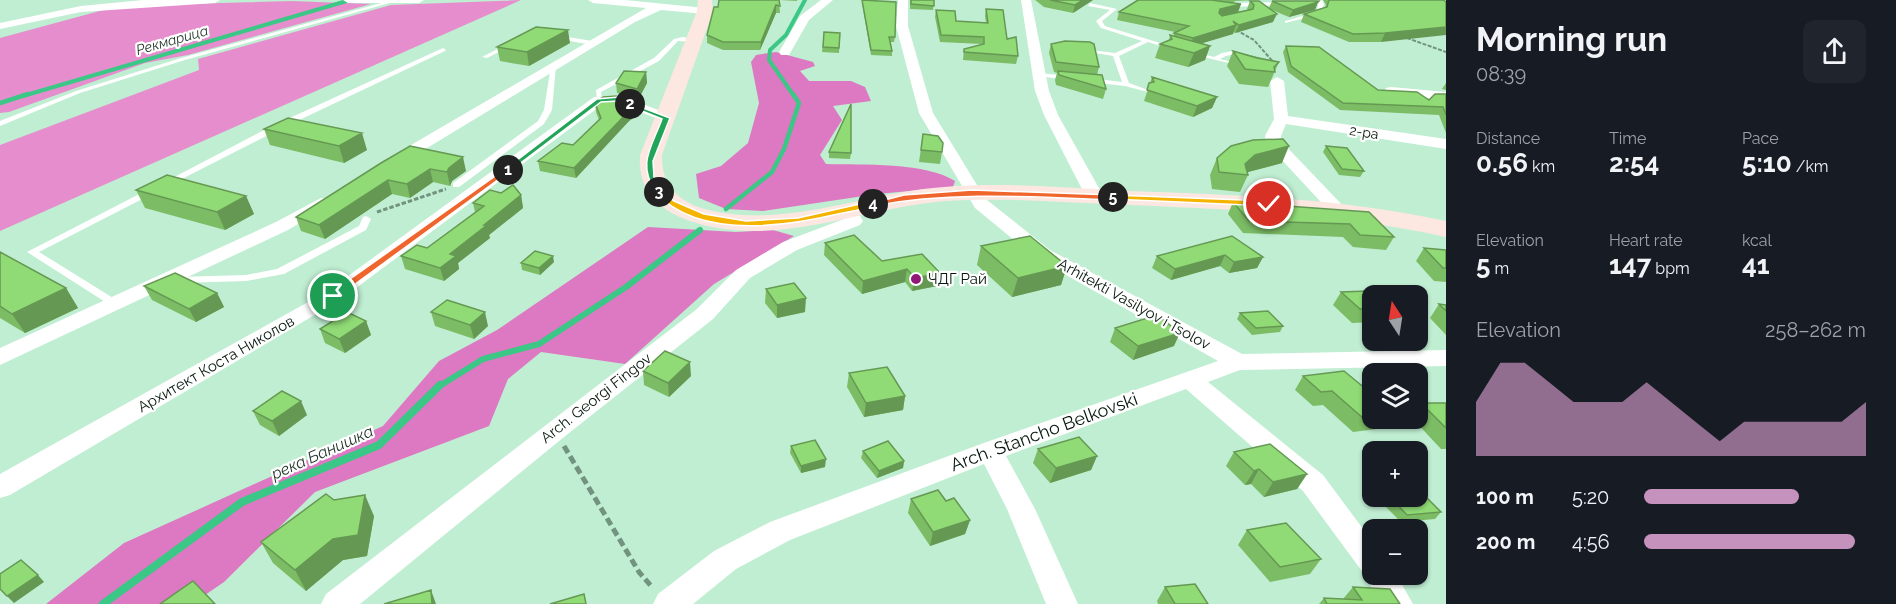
<!DOCTYPE html>
<html lang="en">
<head>
<meta charset="utf-8">
<style>
	body { margin:0; font-family:Raleway,sans-serif; background:#20242c; color:#f1f3f6; height:100vh; display:flex; flex-direction:column; font-size:22px; white-space:nowrap }
	* { box-sizing:border-box; margin:0 }
	p { font-size:20px; color:#9ea1a6 }
	.icon { flex:none; width:33px; height:33px; fill:none; stroke:currentColor; stroke-width:2; stroke-linecap:round; stroke-linejoin:round }
	.map { position:relative; flex:1; overflow:hidden }
	.drawer { display:flex; flex-direction:column; background:#171b24; width:450px }
	.drawer>* { flex:none }
	.needle { width:39px; rotate:348deg }
	.controls { position:absolute; left:1362px; top:285px; display:grid; gap:12px }
	.controls a { display:grid; place-items:center; width:66px; height:66px; border-radius:12px; background:#171b24; box-shadow:0 2px 4px #0004; font-size:30px }
	.pin { position:absolute; display:grid; place-items:center; width:51px; height:51px; color:#fff; margin:-26px; border:3px solid #fff; border-radius:50%; box-shadow:0 2px 6px #0007 }
	.km { position:absolute; width:30px; height:30px; margin:-15px; border-radius:50%; background:#222; color:#fff; font-size:16px; line-height:30px; text-align:center }
	.round { display:grid; place-items:center; flex:none; width:63px; height:63px; border-radius:12px; background:#20242c }
	.summary { display:flex; align-items:center; justify-content:space-between; height:102px; padding:0 30px }
	h1 { font-size:33px; font-weight:700; line-height:45px }
	.figures { display:grid; grid-template-columns:repeat(3,1fr); gap:9px; height:102px; padding:6px 30px }
	.figures div { display:grid; align-content:center }
	.figures b { font-size:26px; font-weight:700 }
	.figures small { font-size:16px; font-weight:400 }
	.figures p { font-size:16px }
	.chart { height:168px; padding:12px 30px }
	.chart p { display:flex; justify-content:space-between }
	.chart svg { width:100%; height:108px; margin-top:6px; fill:#c591bd; opacity:.7 }
	ul { padding:0 30px; list-style:none; font-size:20px }
	li { display:grid; grid-template-columns:96px 72px 1fr; align-items:center; height:45px }
	li i { height:15px; border-radius:8px; background:#c591bd }
	main { display:flex; flex:1; min-height:0 }
	.map>svg:first-child { display:block }
	.green { fill:#e68ecd }
	.forest { fill:#dd78c2 }
	.lines { fill:none; stroke-linecap:round; stroke-linejoin:round }
	.stream-far3 { stroke:#3bc785; stroke-width:4 }
	.stream-far2 { stroke:#3bc785; stroke-width:4.5 }
	.stream-far1 { stroke:#3bc785; stroke-width:6 }
	.stream { stroke:#3bc785; stroke-width:8 }
	.path-far2 { stroke:#71937f; stroke-width:2; stroke-dasharray:4 1.5; stroke-linecap:butt }
	.path-far1 { stroke:#71937f; stroke-width:3; stroke-dasharray:4.5 2; stroke-linecap:butt }
	.path { stroke:#71937f; stroke-width:5; stroke-dasharray:8 4; stroke-linecap:butt }
	.lane { fill:#fff; fill-rule:evenodd }
	.street { fill:#fff; fill-rule:evenodd }
	.secondary { fill:#fce7e1; fill-rule:evenodd }
	.wall { fill:#7cbc65 }
	.shaded-wall { fill:#659953 }
	.building { fill:#90db76; stroke:#659953; stroke-width:1.5 }
	.split-1 { fill:#f0652b; stroke:#fff; stroke-width:1.5 }
	.split-2 { fill:#22a559; stroke:#fff; stroke-width:1.5 }
	.split-3 { fill:#22a559; stroke:#fff; stroke-width:1.5 }
	.split-4 { fill:#f5b400; stroke:#fff; stroke-width:1.5 }
	.split-5 { fill:#f0652b; stroke:#fff; stroke-width:1.5 }
	.split-6 { fill:#f5b400; stroke:#fff; stroke-width:1.5 }
	.poi-dot { fill:#901978; stroke:#fff; stroke-width:2 }
	.labels { text-anchor:middle; stroke-width:4.5; stroke-linejoin:round; paint-order:stroke }
	.far-water-label { font-size:14px; font-style:italic; fill:#1d3326; stroke:#fff }
	.far-street-label { font-size:14px; fill:#06170d; stroke:#fff }
	.poi-label { font-size:15px; fill:#06170d; stroke:#fff; text-anchor:start }
	.street-label { font-size:15px; fill:#06170d; stroke:#fff }
	.water-label { font-size:16px; font-style:italic; fill:#1d3326; stroke:#fff }
	.near-street-label { font-size:18px; fill:#06170d; stroke:#fff }
</style>
</head>
<body>
<main>
<div class="map">
<svg width="1446" height="604" viewBox="0 0 1446 604">
	<rect width="100%" height="100%" fill="#c0eed2"/>
	<path class="green" d="M521 0 0 231V145L199 70 198 59 391 5Z
		M292 1 371 4 188 55 145 63 9 112 0 113V38L118 6Z"/>
	<path class="forest" d="M776 52 813 62 815 66 800 71 809 81H851L865 87 871 101 833 106 842 120 820 155 826 164C862 165 925 162 955 181L953 187 877 194 763 211 726 209 699 198 696 174 721 166 748 143 759 103 751 62 756 55Z
		M648 227 736 232 773 230 794 236 714 284 625 364 541 352 508 379 489 426 315 492 224 582 192 604H46L124 543 383 426 439 361 497 330Z"/>
	<g class="lines">
		<path class="stream-far3" d="M23 96 350 0
			M794 96 769 60 770 50 786 35 805 0"/>
		<path class="stream-far2" d="M0 103 28 94
			M726 209 772 172 784 149 799 103 793 94"/>
		<path class="stream-far1" d="M438 387 483 359 539 344 626 287 700 230"/>
		<path class="stream" d="M103 604 242 502 379 445 440 385"/>
		<path class="path-far2" d="M1236 30 1254 40 1275 64
			M1407 38 1446 52"/>
		<path class="path-far1" d="M377 212 446 189"/>
		<path class="path" d="M564 446 639 572 652 587"/>
		<path class="lane" d="M392 0 397 1 185 60 80 93 0 126V121L76 91 181 58Z
			M1316 0H1322L1324 4 1321 14 1285 23V21L1317 12 1318 4Z
			M1282 2 1284 5 1229 7 1226 5 1229 3Z
			M1090 3 1117 9 1102 21 1105 26 1176 48 1173 50 1148 42 1119 56 1129 83 1148 90V92L1125 86 1089 82 1086 80 1089 78 1122 82 1113 56 1090 52V50L1115 53 1142 41 1101 28 1096 21 1110 10 1088 6Z
			M556 35 592 41 595 43 592 45 554 38 553 37Z
			M683 37 698 40 695 42 678 41 659 61 601 92 602 100 597 101 596 90 654 58 674 39Z
			M509 43 512 45 511 46 487 58 482 57Z
			M443 48 446 50 445 51 276 131 168 186H162L161 184 270 127Z
			M1233 51 1235 52V54L1226 56 1220 59 1245 65V67L1191 54 1194 52 1214 57 1222 53Z
			M551 65 556 66 552 110 544 124 459 187H453V183L538 121 544 110Z
			M1038 73 1070 76 1073 78 1070 80 1036 76 1035 75Z
			M151 188 154 189V193L39 252 118 301 119 303 118 305H110L27 252Z
			M366 216 371 219 366 230 284 274 246 281 177 283 172 280 177 277 246 275 277 269 359 226 363 217Z"/>
		<path class="street" d="M143 0H220L215 3 81 12 0 29V23L81 6Z
			M343 0H424L419 3H348Z
			M588 0H625L705 8 710 11 705 14 661 10 635 22 399 165H387L385 162 387 159 646 8 593 3Z
			M821 0H833L809 20 789 55H781L779 52 800 16Z
			M898 0H908V26L933 113 980 190 987 200 1050 250 1242 354 1446 350V366L1240 370 1208 382 1323 475 1372 541V574H1396L1413 604H1380L1364 574 1303 491 1186 389 1006 456 1035 509 1078 604H1046L1007 509 984 464 790 540 736 569 693 604H653L658 594 714 551 770 522 981 444 1218 361 1036 258 975 208 919 113 896 26Z
			M1021 0H1031L1049 91 1058 115 1104 197 1101 201H1089L1086 197 1044 115 1035 91Z
			M1277 77 1284 81 1288 116 1446 139V149L1286 124 1281 136 1282 142 1347 210 1344 214H1332L1266 143 1265 136 1274 119 1270 81Z
			M1391 87 1446 92V100L1386 94 1384 91 1386 88Z
			M619 95 671 115 673 118 666 122 617 103 603 104 340 300 10 495 0 498V474L326 292 594 97Z
			M321 198 327 199 330 203 327 207 288 230 0 365V348L276 222Z
			M848 204 854 205 863 221 860 225 797 250 750 278 713 319 564 437 360 604H321L326 594 697 309 736 270 783 242 844 219 839 209 842 205Z"/>
		<path class="secondary" d="M698 0H712L713 11 662 155C661 194 689 208 724 213 798 224 870 192 944 187 1006 182 1068 188 1130 191 1239 195 1339 198 1446 221V237C1338 213 1240 210 1130 205 1069 203 1006 197 945 201 871 207 799 239 725 229 682 223 636 205 640 155L697 11Z"/>
	</g>
	<path class="wall" d="M719 0H797V1L779 0 780 13H776L760 50H723L707 43V35L718 7Z
		M862 0 895 37 894 42H890L892 51V56L871 55 862 3Z
		M910 0H934L933 10 910 9Z
		M1035 0H1093L1073 13 1044 7Z
		M1138 0H1257L1235 1 1233 3 1241 4 1238 12 1248 10 1247 9 1250 1 1269 8 1272 1 1318 2 1315 10 1289 17 1272 10 1273 22 1235 33 1234 32 1233 34 1201 43 1210 46 1205 60 1188 67 1155 58 1160 44 1169 40 1170 35 1173 36 1175 32 1117 20 1119 12Z
		M1323 0H1443L1381 42H1349L1301 22 1304 14 1325 7 1326 5Z
		M986 9 1007 39 1018 56 1016 64 963 60 964 49 982 44 940 42 935 17 936 10 956 21 986 23 985 16Z
		M824 32 840 33 839 53 822 52Z
		M570 43 529 66 500 61 497 47Z
		M1051 44 1099 67 1097 75 1106 89 1103 99 1056 85 1055 80 1057 73 1054 72 1049 53Z
		M1286 46 1378 90 1429 100 1446 94V133L1439 115 1340 110 1288 72 1283 52Z
		M1233 51 1279 62 1268 87 1239 84 1227 66Z
		M646 72 647 83 638 100 617 93 616 83Z
		M1152 77 1217 97 1212 108 1193 117 1144 101Z
		M1446 83V90L1442 89Z
		M595 103 639 114 629 121 576 178 540 171 538 161 573 145 599 120 596 112Z
		M264 129 367 150 344 163 270 145Z
		M923 134 942 152 940 164 919 162Z
		M1326 146 1364 171 1360 177 1339 175 1323 152Z
		M829 152 851 153 850 159 829 158Z
		M1217 158 1282 163 1248 172V175L1240 192 1212 189 1210 175Z
		M381 163 466 171 452 181 450 186 433 182 410 198 392 194 325 239 301 231 296 217Z
		M136 190 246 196 254 214 225 230 145 208Z
		M501 193 521 195 523 208 489 235 490 238 458 263 459 269 444 281 405 269 401 256 427 248 475 212 473 203Z
		M1233 202 1369 212 1394 237 1386 250 1353 247 1343 237 1243 233 1228 214Z
		M1232 236 1263 257 1257 268 1229 273 1220 266 1171 280 1152 268 1157 256Z
		M825 243 882 261 940 273 937 286 912 291 905 282 862 294 824 255Z
		M981 246 1067 266 1061 285 1012 297 977 265Z
		M1424 248 1446 250V282L1434 281 1416 261Z
		M0 252 66 288 78 308 25 333 0 318Z
		M554 262 540 275 522 270 521 263Z
		M144 286 217 293 224 307 196 322 152 300Z
		M766 289 805 312 777 318 765 303Z
		M1341 292 1372 296V322L1352 323 1333 305Z
		M1439 304 1446 305V335L1430 318Z
		M431 312 488 326 474 339 435 326Z
		M1240 313 1283 326 1280 332 1252 335 1237 319Z
		M366 321 371 335 345 353 325 343 320 329Z
		M1115 328 1174 346 1133 360 1110 342Z
		M643 371 691 376 669 397 644 385Z
		M849 373 905 396 903 410 864 417 847 387Z
		M1303 376 1372 394V418H1392L1385 428 1353 432 1323 405 1313 406 1295 390Z
		M1421 403H1446V449H1441L1412 418H1418V408Z
		M253 411 307 415 279 436 260 425Z
		M791 446 825 467 801 473 790 453Z
		M1038 449 1097 456 1091 470 1050 483 1033 463Z
		M863 451 904 461 903 468 877 478 861 458Z
		M1234 452 1307 474 1297 489 1264 497 1251 484 1245 485 1226 466Z
		M1391 498 1441 512 1435 519 1401 522 1385 506Z
		M911 499 946 501 970 520 965 534 930 546 908 513Z
		M334 500 374 516 367 556 343 560 306 591 273 563 261 542Z
		M1247 530 1321 559 1310 574 1270 582 1238 545Z
		M1165 587 1208 604H1158L1157 601Z
		M1353 587 1400 604H1319L1324 598 1343 599Z"/>
	<path class="shaded-wall" d="M1083 0H1093L1073 13 1075 5Z
		M1318 2 1315 10 1289 17 1293 10Z
		M1241 4 1238 12 1217 17 1220 9Z
		M776 5V13L760 50 761 42Z
		M1277 14 1273 22 1235 33 1239 25Z
		M1236 25 1233 34 1190 47 1193 38Z
		M1446 27V35L1381 42 1385 33Z
		M568 30 570 43 529 66 527 52Z
		M1210 46 1205 60 1188 67 1194 53Z
		M646 72 647 83 638 100 637 89Z
		M1217 97 1212 108 1193 117 1197 106Z
		M638 105 639 114 629 121 576 178 574 168 628 112Z
		M362 133 367 150 344 163 339 146Z
		M1289 146 1282 163 1248 172 1245 175V164L1255 155Z
		M463 157 466 171 452 181 450 186 447 172 449 168Z
		M430 169 433 182 410 198 407 184Z
		M388 180 392 194 325 239 319 225Z
		M521 195 523 208 489 235 490 238 458 263 459 269 444 281 440 268 450 254 484 225Z
		M246 196 254 214 225 230 217 212Z
		M1225 255 1220 266 1171 280 1175 269Z
		M553 256 554 262 540 275 539 268Z
		M1263 257 1257 268 1229 273 1234 262Z
		M1067 266 1061 285 1012 297 1018 278Z
		M907 269 905 282 862 294 863 281Z
		M940 273 937 286 912 291 915 278Z
		M66 288 78 308 25 333 12 314Z
		M217 293 224 307 196 322 189 309Z
		M806 298 805 312 777 318V305Z
		M485 312 488 326 474 339 470 325Z
		M366 321 371 335 345 353 339 339Z
		M1180 333 1174 346 1133 360 1138 346Z
		M690 362 691 376 669 397 668 383Z
		M905 396 903 410 864 417 866 403Z
		M301 401 307 415 279 436 272 421Z
		M1097 456 1091 470 1050 483 1056 468Z
		M826 459 825 467 801 473V466Z
		M904 461 903 468 877 478 879 471Z
		M1259 469 1251 484 1245 485 1254 471Z
		M1307 474 1297 489 1264 497 1273 482Z
		M365 495 374 516 367 556 343 560 306 591 295 570Z
		M970 520 965 534 930 546 933 532Z
		M38 575 44 582 14 603 7 596Z
		M431 590 436 604H432Z"/>
	<path class="building" d="M719 0H779L780 6 776 5 761 42H723L707 35 714 7H718Z
		M862 0 896 2 895 37H889L892 51 871 50Z
		M911 0H934V6L911 4Z
		M1050 0H1083L1075 5Z
		M1138 0H1211L1241 4 1220 9 1219 13 1222 16 1253 9 1254 5 1250 1H1259L1277 14 1239 25 1233 21 1236 25 1193 38 1174 33 1189 26 1119 12Z
		M1329 0H1443L1446 2V27L1385 33 1353 34 1304 14 1327 7Z
		M1272 1H1319L1318 2 1293 10Z
		M986 9 1003 10 1007 39 1016 37 1018 56 964 52V49L984 44V37L941 35 936 10 955 11 956 21 988 23Z
		M536 27 568 30 527 52 497 47Z
		M824 32 840 33 839 48 823 47Z
		M1170 35 1210 46 1194 53 1160 44 1172 39Z
		M1065 41 1090 42 1094 44 1099 67 1056 62 1051 44Z
		M1286 46 1319 47 1378 90 1417 92 1429 100 1435 94H1446V115L1443 107 1343 103 1291 66Z
		M1233 51 1257 58 1279 62 1274 67 1275 72 1245 69Z
		M624 71 646 72 637 89 616 83Z
		M1058 71 1102 75 1106 89 1059 75Z
		M1152 77 1217 97 1197 106 1147 90 1149 83 1154 82Z
		M616 96 638 105 628 112 574 168 538 161 562 143 573 145 601 118 595 103 603 97Z
		M851 104V153L829 152Z
		M288 118 362 133 339 146 264 129Z
		M923 134 938 136 943 143 942 152 921 150Z
		M1283 139 1289 146 1255 155 1245 164 1248 175 1219 172 1217 158 1231 146 1253 140Z
		M410 146 463 157 449 168 447 172 430 169 407 184 388 180 319 225 296 217 381 163Z
		M1326 146 1347 148 1364 171 1342 169Z
		M167 175 246 196 217 212 136 190Z
		M513 185 521 195 484 225H487L450 254 456 256 440 268 401 256 417 245 427 248 484 206 473 203 490 190 501 193Z
		M1233 202 1369 212 1394 237 1360 235 1350 224 1249 221Z
		M854 235 882 261 922 254 940 273 915 278 907 269 863 281 825 243Z
		M1030 236 1067 266 1018 278 981 246Z
		M1232 236 1263 257 1234 262 1225 255 1175 269 1157 256Z
		M1424 248 1446 250V268H1443Z
		M535 251 553 256 539 268 521 263Z
		M0 252 66 288 12 314 0 306Z
		M175 273 217 293 189 309 144 286Z
		M794 283 806 298 777 305 766 289Z
		M1368 291 1372 296V309H1360L1341 292Z
		M447 300 485 312 470 325 431 312Z
		M1439 304 1446 305V311Z
		M1268 311 1283 326 1256 328 1240 313Z
		M347 312 366 321 339 339 320 329Z
		M1157 315 1180 333 1138 346 1115 328Z
		M665 351 690 362 668 383 643 371Z
		M887 367 905 396 866 403 849 373Z
		M1344 371 1372 394V417L1363 418 1332 391 1321 392 1303 376Z
		M282 391 301 401 272 421 253 411Z
		M1421 403H1446V428Z
		M1079 437 1097 456 1056 468 1038 449Z
		M815 440 826 459 801 466 791 446Z
		M888 441 904 461 879 471 863 451Z
		M1270 444 1307 474 1273 482 1259 469 1254 471 1234 452Z
		M938 490 946 501 954 498 970 520 933 532 911 499Z
		M326 494 334 500 365 495 358 535 333 539 295 570 261 542Z
		M1424 495 1441 512 1407 515 1391 498 1418 496Z
		M1286 523 1321 559 1280 567 1247 530Z
		M21 560 38 575 7 596 0 589V574Z
		M193 581 215 604H160Z
		M1195 584 1208 604H1175L1165 587Z
		M1353 587 1390 589 1400 604H1327L1324 598 1362 600Z
		M431 590 432 604H384Z
		M584 594 586 604H550Z"/>
	<path class="split-1" d="M508 167 510 168V171L336 298H329V294Z"/>
	<path class="split-2" d="M619 97 633 104 630 106 618 101 601 102 510 171 504 170 597 99Z"/>
	<path class="split-3" d="M627 102 670 118 653 161 654 177 662 193H656C637 163 651 149 662 119L627 105Z"/>
	<path class="split-4" d="M659 189 674 201 704 214 746 221 798 218 873 201 878 204C867 210 850 211 838 214 783 227 698 239 655 192Z"/>
	<path class="split-5" d="M972 190 1113 195 1117 197 1113 200C1033 197 953 191 873 206L869 204 904 195Z"/>
	<path class="split-6" d="M1113 195 1269 201 1274 204 1269 206 1111 199 1109 197Z"/>
	<circle class="poi-dot" cx="916" cy="279" r="6"/>
	<g class="labels">
		<g class="far-water-label">
			<text transform="translate(172 40) rotate(-16)" y="5">Рекмарица</text>
		</g>
		<g class="far-street-label">
			<text transform="translate(1364 132) rotate(9)" y="5">2-ра</text>
		</g>
		<g class="poi-label">
			<text x="928" y="284">ЧДГ Рай</text>
		</g>
		<g class="street-label">
			<text transform="translate(1134 304) rotate(29)" y="5">Arhitekti Vasilyov i Tsolov</text>
			<text transform="translate(216 364) rotate(-30)" y="5">Архитект Коста Николов</text>
			<text transform="translate(596 398) rotate(-38)" y="5">Arch. Georgi Fingov</text>
		</g>
		<g class="water-label">
			<text transform="translate(322 452) rotate(-24)" y="6">река Банишка</text>
		</g>
		<g class="near-street-label">
			<text transform="translate(1044 432) rotate(-20)" y="6">Arch. Stancho Belkovski</text>
		</g>
	</g>
</svg>
<div class="controls">
<a><svg class="needle" viewBox="-14 -14 28 28"><path d="M0-13l5 13h-10z" fill="#e53935"/><path d="M0 13l5-13h-10z" fill="#9ea1a6"/></svg></a>
<a><svg class="icon" aria-label="layers" viewBox="0 0 24 24"><path d="M12 4l9 5-9 5-9-5zM3 14l9 5 9-5"/></svg></a>
<a>+</a>
<a>−</a>
</div>
<div class="pin" style="left:333px;top:296px;background:#1e9e55"><svg class="icon" aria-label="arrive" viewBox="0 0 24 24"><path d="M6 21V4h12l-3 4 3 4H6"/></svg></div>
<div class="pin" style="left:1269px;top:204px;background:#d93025"><svg class="icon" aria-label="check" viewBox="0 0 24 24"><path d="M5 12l5 5 9-10"/></svg></div>
<b class="km" style="left:508px;top:170px">1</b>
<b class="km" style="left:630px;top:104px">2</b>
<b class="km" style="left:659px;top:192px">3</b>
<b class="km" style="left:873px;top:204px">4</b>
<b class="km" style="left:1113px;top:197px">5</b>
</div>
<section class="drawer">
<div class="summary"><div><h1>Morning run</h1><p>08:39</p></div><a class="round"><svg class="icon" aria-label="share" viewBox="0 0 24 24"><path d="M12 15V3M7 8l5-5 5 5M5 13v7h14v-7"/></svg></a></div>
<div class="figures">
<div><p>Distance</p><b>0.56<small> km</small></b></div>
<div><p>Time</p><b>2:54</b></div>
<div><p>Pace</p><b>5:10<small> /km</small></b></div>
</div>
<div class="figures">
<div><p>Elevation</p><b>5<small> m</small></b></div>
<div><p>Heart rate</p><b>147<small> bpm</small></b></div>
<div><p>kcal</p><b>41</b></div>
</div>
<div class="chart"><p><span>Elevation</span>258–262 m</p>
<svg viewBox="0 0 160 44" preserveAspectRatio="none"><path d="M0 44V22L10 6L20 6L30 14L40 22L50 22L60 22L70 14L80 22L90 30L100 38L110 30L120 30L130 30L140 30L150 30L160 22V44z"/></svg>
</div>
<ul>
<li><b>100 m</b>5:20<i style="width:70%"></i></li>
<li><b>200 m</b>4:56<i style="width:95%"></i></li>
</ul>
</section>
</main>
</body>
</html>
